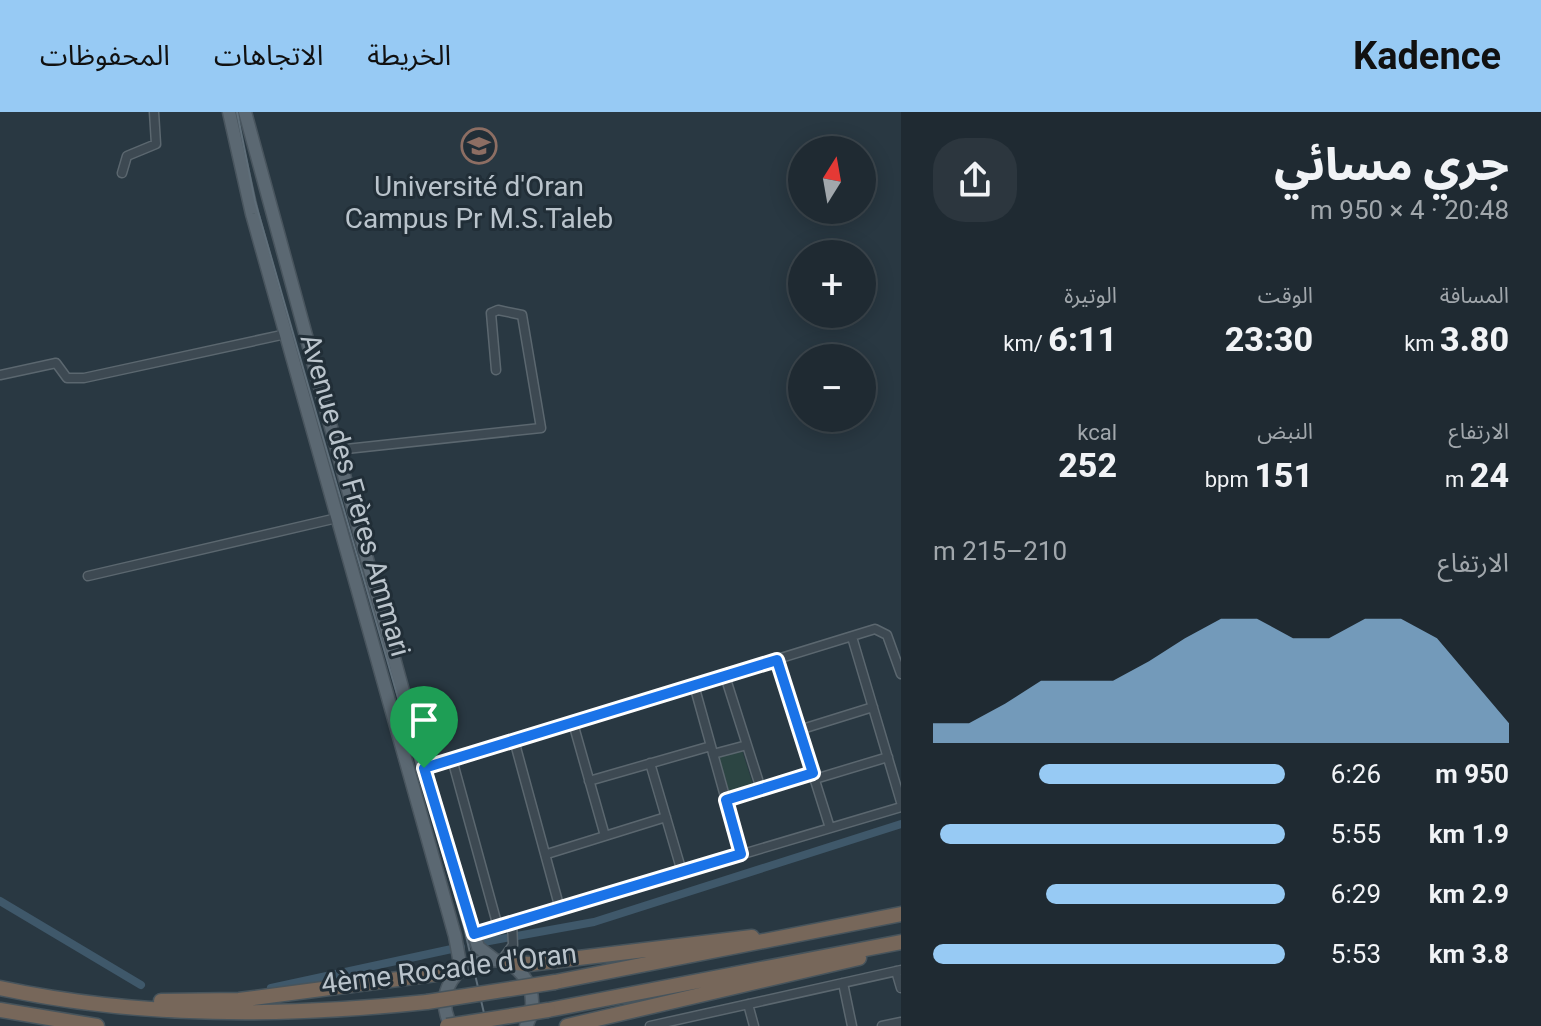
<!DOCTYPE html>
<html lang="ar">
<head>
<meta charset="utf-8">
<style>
	body { margin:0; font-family:Roboto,"Noto Sans Arabic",sans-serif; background:#2c363e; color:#f1f3f6; direction:rtl; height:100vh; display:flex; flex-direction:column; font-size:30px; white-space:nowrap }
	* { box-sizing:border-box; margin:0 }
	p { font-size:26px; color:#a1a7ac }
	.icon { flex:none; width:44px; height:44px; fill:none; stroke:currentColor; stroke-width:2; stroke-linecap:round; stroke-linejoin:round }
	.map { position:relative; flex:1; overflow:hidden; direction:ltr }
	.panel { display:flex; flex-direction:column; background:#1f2a32; width:640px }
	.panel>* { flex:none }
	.needle { width:52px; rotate:11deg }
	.controls { position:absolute; left:788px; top:24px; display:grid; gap:16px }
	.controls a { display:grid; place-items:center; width:88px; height:88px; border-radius:50%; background:#1f2a32; box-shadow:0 4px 20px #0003,0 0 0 2px #3c464d; font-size:40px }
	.pin { position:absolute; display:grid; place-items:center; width:68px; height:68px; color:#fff; margin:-82px -34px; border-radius:50% 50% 50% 0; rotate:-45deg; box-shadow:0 0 8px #0007 }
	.pin .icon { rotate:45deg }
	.round { display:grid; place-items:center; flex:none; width:84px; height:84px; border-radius:32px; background:#2c363e }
	.headline { display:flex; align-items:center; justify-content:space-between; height:136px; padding:0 32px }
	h1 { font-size:44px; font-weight:800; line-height:60px }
	.stats { display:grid; grid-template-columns:repeat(3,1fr); gap:12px; height:136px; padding:8px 32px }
	.stats div { display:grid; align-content:center }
	.stats b { font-size:34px; font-weight:800 }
	.stats small { font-size:22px; font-weight:400 }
	.stats p { font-size:22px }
	.chart { height:224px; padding:16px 32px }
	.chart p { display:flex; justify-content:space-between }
	.chart svg { width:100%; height:144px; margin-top:8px; fill:#97caf4; opacity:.7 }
	ul { padding:0 32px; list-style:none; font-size:26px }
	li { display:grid; grid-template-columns:128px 96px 1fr; align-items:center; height:60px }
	li i { height:20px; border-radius:10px; background:#97caf4 }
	header { display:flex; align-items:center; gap:48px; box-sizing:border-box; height:112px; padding:0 40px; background:#97caf4; color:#111 }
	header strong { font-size:38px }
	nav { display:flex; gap:44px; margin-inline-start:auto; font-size:28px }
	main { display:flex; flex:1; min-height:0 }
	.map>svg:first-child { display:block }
	.green { fill:#2c4543 }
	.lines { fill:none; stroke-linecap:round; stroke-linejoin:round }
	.canal { stroke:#3f586a; stroke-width:8 }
	.street-casing { stroke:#5b676f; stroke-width:11 }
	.primary-casing { stroke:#49555e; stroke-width:15 }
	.highway-casing { stroke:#47545c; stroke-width:17 }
	.street { stroke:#3d4952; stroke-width:8 }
	.primary { stroke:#5b6872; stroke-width:12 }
	.highway { stroke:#77675a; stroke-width:14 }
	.tram { stroke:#5f6e79; stroke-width:2 }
	.highway-bridge-casing { stroke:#47545c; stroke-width:17; stroke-linecap:butt }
	.highway-bridge { stroke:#77675a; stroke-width:14 }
	.route-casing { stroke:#fff; stroke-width:16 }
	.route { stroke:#1a73e8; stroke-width:10 }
	.labels { text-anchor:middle; stroke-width:6; stroke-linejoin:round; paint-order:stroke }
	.poi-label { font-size:28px; fill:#bac4cc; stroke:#212e37 }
	.street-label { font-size:28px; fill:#bac4cc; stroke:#212e37 }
</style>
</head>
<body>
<header>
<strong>Kadence</strong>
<nav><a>الخريطة</a><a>الاتجاهات</a><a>المحفوظات</a></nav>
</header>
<main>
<section class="panel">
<div class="headline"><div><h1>جري مسائي</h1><p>20:48 · 4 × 950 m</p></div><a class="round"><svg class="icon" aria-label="share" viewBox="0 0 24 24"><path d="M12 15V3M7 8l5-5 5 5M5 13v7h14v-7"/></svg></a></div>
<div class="stats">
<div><p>المسافة</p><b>3.80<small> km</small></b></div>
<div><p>الوقت</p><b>23:30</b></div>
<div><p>الوتيرة</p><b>6:11<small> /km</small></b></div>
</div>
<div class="stats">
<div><p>الارتفاع</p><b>24<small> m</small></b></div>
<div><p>النبض</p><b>151<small> bpm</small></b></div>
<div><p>kcal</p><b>252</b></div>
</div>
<div class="chart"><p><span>الارتفاع</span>210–215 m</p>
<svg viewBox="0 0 160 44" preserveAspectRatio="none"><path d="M0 44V38L10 38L20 32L30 25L40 25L50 25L60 19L70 12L80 6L90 6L100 12L110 12L120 6L130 6L140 12L150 25L160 38V44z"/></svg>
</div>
<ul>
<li><b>950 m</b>6:26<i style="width:70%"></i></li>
<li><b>1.9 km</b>5:55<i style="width:98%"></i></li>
<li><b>2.9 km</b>6:29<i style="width:68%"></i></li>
<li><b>3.8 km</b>5:53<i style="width:100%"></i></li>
</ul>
</section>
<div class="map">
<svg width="901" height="914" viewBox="0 0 901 914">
	<rect width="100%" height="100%" fill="#293842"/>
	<path class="green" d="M742 638 753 673 729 680 719 644Z"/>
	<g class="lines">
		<path class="canal" d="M0 789 141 873
			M473 832 594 810 901 712
			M271 876 461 835"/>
		<defs>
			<path id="street" d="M122 61 127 44 156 32 154 0
				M0 263 56 251 67 266H84L286 222
				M337 338 541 316 522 203 498 198 491 201 496 258
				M88 464 337 406
				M852 525 901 690
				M777 548 830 716
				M725 564 761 677
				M694 573 741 742
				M573 611 605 724
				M799 618 873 595
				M514 628 560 797
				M713 642 747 633
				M452 647 498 815
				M650 651 682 760
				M424 656 875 517 887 523 901 562
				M815 667 888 645
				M589 669 711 634
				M726 688 813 661
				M547 742 666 705
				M474 822 901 695
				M501 849 513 833 512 811
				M896 859 901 876
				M843 871 852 914
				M748 892 754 914
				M650 914 901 858
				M882 914 901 910"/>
			<path id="primary" d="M229 0 252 102 455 824 461 857
				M245 0 424 656 478 835 495 848
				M451 914C421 855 510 820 530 877 534 890 532 903 526 914"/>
			<path id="highway" d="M503 850 529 852 752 825
				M555 870 901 802
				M0 876C141 906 284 905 427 890
				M161 889 239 888 459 859
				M0 898 97 914
				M548 898 901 830
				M567 914 859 846"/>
		</defs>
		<use href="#street" class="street-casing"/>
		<use href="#primary" class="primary-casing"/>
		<use href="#highway" class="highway-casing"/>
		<use href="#street" class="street"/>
		<use href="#primary" class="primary"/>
		<use href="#highway" class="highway"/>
		<path class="tram" d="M237 0 255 89 464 815 487 914"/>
		<defs>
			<path id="highway-bridge" d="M427 890 555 870
				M447 914 548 898"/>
		</defs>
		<use href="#highway-bridge" class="highway-bridge-casing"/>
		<use href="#highway-bridge" class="highway-bridge"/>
	</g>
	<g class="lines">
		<defs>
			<path id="route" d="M777 548 813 661 726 688 741 742 474 822 424 656Z"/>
		</defs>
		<use href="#route" class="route-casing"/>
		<use href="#route" class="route"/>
	</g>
	<defs>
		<symbol id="university-ring" viewBox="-11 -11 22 22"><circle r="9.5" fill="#212e37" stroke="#8d6e63" stroke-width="1.5"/><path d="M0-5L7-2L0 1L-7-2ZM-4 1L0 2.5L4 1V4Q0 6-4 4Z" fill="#8d6e63"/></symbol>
	</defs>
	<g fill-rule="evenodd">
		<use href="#university-ring" x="459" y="14" width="40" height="40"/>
	</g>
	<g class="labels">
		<g class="poi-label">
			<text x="479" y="84">Université d'Oran<tspan x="479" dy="32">Campus Pr M.S.Taleb</tspan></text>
		</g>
		<g class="street-label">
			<text transform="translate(356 383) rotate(74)" y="10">Avenue des Frères Ammari</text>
			<text transform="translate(449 856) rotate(-7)" y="10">4ème Rocade d'Oran</text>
		</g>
	</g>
</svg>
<div class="controls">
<a><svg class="needle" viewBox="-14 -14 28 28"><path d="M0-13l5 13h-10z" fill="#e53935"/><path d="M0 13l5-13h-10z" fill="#a1a7ac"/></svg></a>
<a>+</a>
<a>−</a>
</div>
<div class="pin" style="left:424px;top:656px;background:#1e9e55"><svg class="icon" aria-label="arrive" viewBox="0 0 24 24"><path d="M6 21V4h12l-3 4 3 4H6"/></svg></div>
</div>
</main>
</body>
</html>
